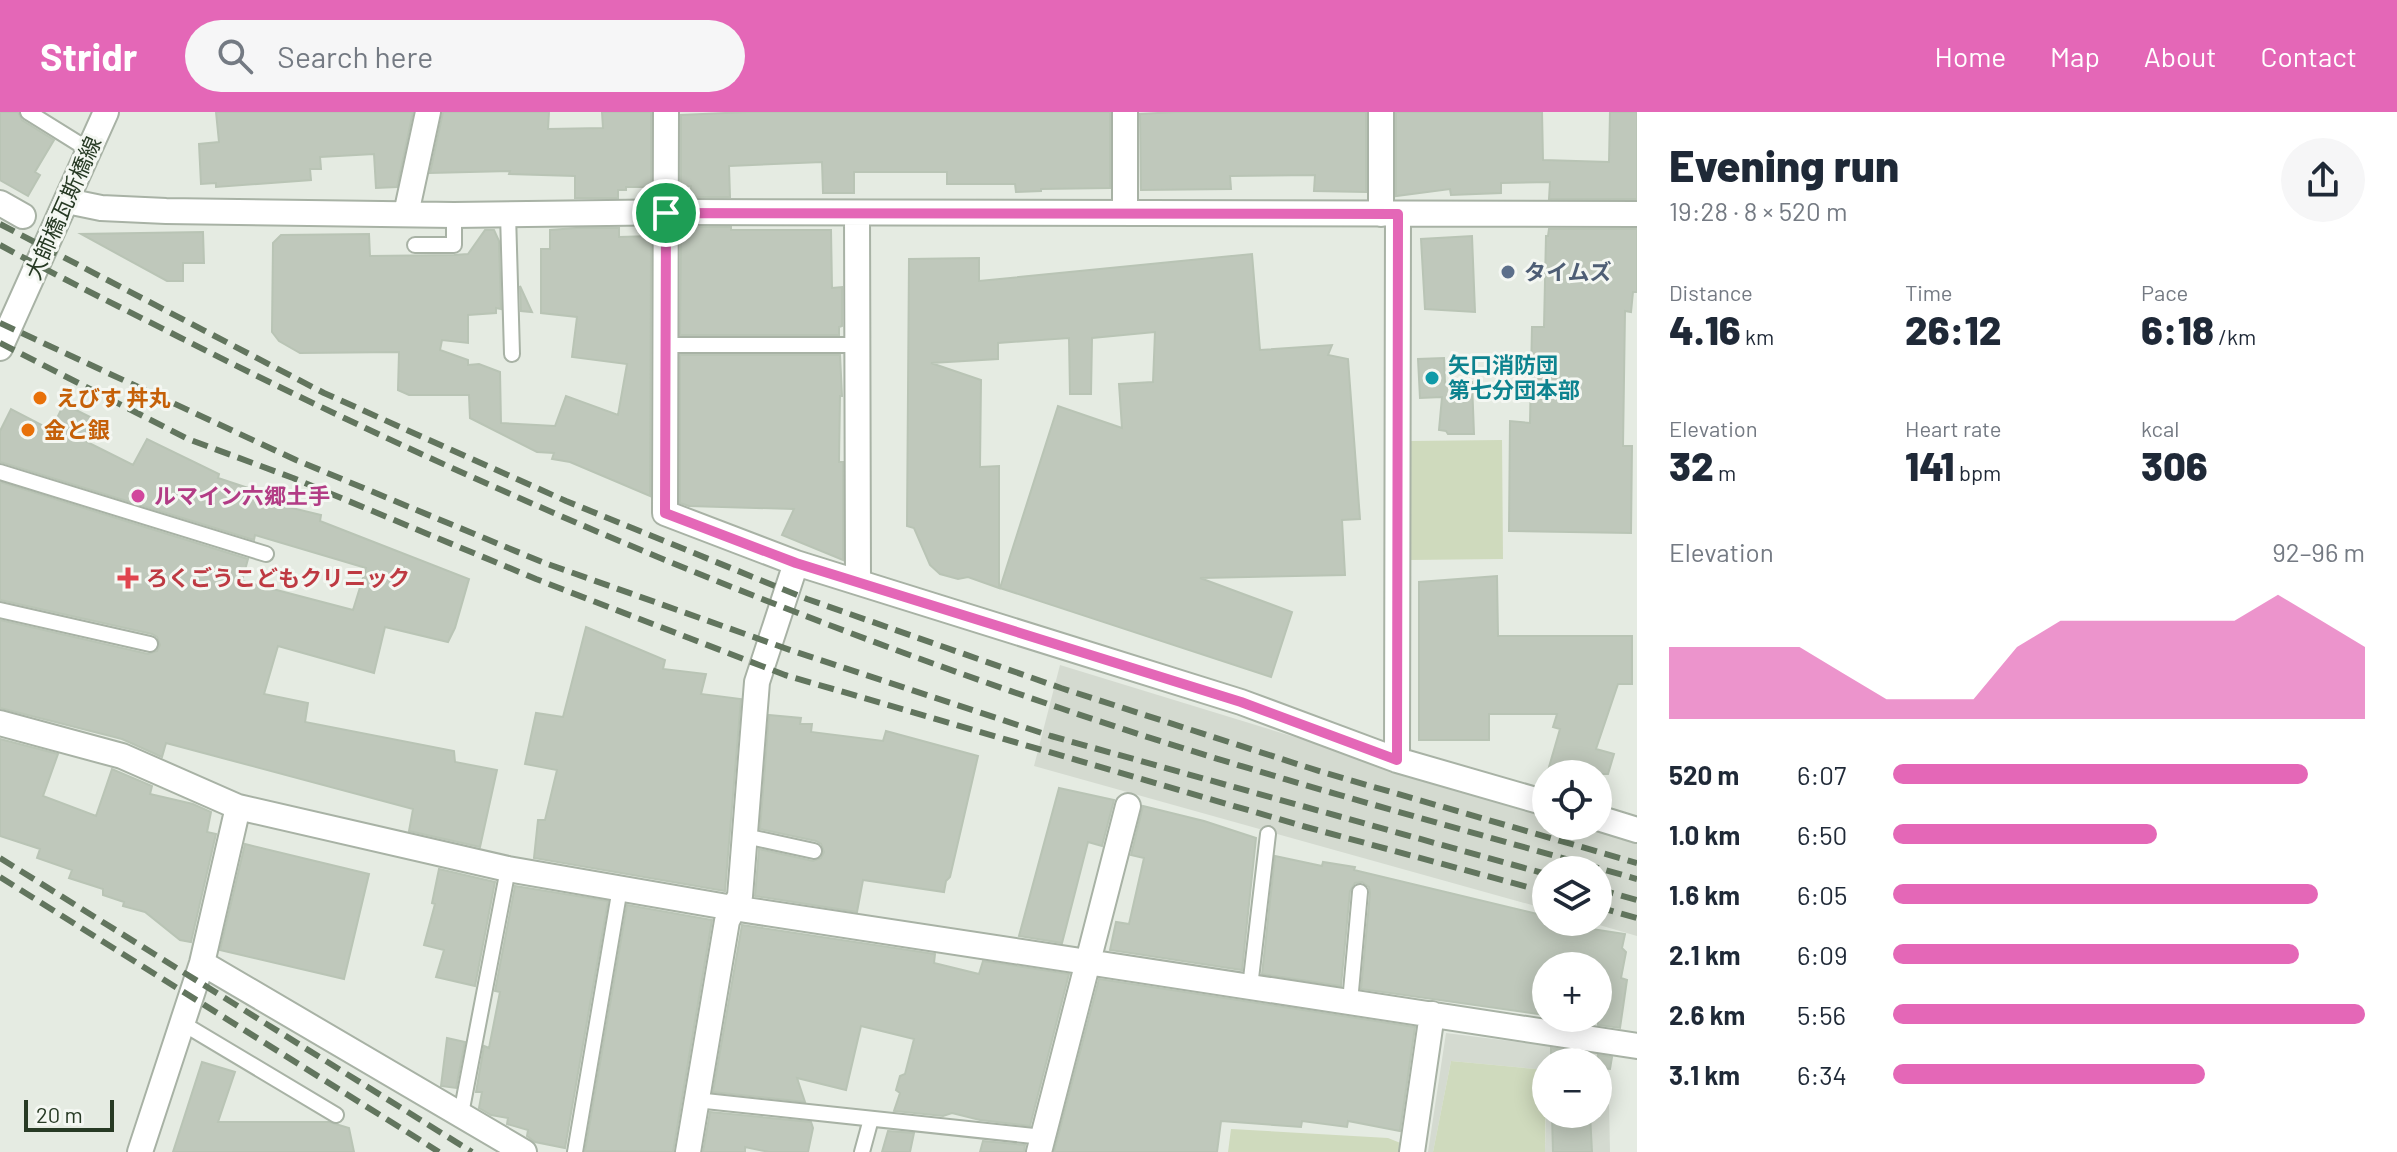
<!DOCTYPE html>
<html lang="en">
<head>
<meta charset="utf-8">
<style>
	body { margin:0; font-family:Barlow,"Noto Sans JP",sans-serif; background:#f6f6f7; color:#1f2937; height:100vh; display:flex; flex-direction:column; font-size:30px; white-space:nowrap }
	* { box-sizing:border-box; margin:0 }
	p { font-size:26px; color:#747a83 }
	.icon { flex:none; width:44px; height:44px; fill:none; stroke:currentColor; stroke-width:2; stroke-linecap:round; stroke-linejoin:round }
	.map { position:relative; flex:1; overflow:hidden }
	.panel { display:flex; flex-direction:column; background:#fff; width:760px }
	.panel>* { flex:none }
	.fabs { position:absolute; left:1532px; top:648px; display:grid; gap:16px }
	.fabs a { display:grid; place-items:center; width:80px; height:80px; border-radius:50%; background:#fff; box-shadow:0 4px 20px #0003; font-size:40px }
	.scale { position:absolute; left:24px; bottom:20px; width:90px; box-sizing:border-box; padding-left:8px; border:4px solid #273a24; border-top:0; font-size:22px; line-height:28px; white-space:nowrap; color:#273a24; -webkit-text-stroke:6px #f4f7f2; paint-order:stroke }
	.pin { position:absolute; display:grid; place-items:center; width:68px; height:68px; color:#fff; margin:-34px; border:4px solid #fff; border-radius:50%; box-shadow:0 2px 8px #0007 }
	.round { display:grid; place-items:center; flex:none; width:84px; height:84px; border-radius:42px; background:#f6f6f7 }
	.summary { display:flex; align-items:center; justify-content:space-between; height:136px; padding:0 32px }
	h1 { font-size:44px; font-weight:800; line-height:60px }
	.figures { display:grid; grid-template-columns:repeat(3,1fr); gap:12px; height:136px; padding:8px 32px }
	.figures div { display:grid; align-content:center }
	.figures b { font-size:40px; font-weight:800 }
	.figures small { font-size:22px; font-weight:400 }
	.figures p { font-size:22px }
	.chart { height:224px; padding:16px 32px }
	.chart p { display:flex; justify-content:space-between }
	.chart svg { width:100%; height:144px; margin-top:8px; fill:#e467b7; opacity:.7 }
	ul { padding:0 32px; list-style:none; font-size:26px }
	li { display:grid; grid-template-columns:128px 96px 1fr; align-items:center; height:60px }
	li i { height:20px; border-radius:10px; background:#e467b7 }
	header { display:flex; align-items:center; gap:48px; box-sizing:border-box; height:112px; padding:0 40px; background:#e467b7; color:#fff }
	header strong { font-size:38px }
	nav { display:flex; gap:44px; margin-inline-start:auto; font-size:28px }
	.search { width:560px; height:72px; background:#f6f6f7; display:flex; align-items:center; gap:20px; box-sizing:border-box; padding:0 28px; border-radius:44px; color:#747a83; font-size:30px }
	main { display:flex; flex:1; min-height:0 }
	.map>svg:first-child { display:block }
	.built { fill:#d4dad0 }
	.green { fill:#cfdabd }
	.building { fill:#bfc8bb; stroke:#b9c4b5; stroke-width:2 }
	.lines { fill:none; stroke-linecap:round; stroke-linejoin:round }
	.service-casing { stroke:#a8b2a5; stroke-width:18 }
	.minor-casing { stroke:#a8b2a5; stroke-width:28 }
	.tertiary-casing { stroke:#a8b2a5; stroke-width:28 }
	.service { stroke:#fff; stroke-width:14 }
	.minor { stroke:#fff; stroke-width:24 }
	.tertiary { stroke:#fff; stroke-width:24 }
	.rail { stroke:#62755e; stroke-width:6; stroke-dasharray:16 8; stroke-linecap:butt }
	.route-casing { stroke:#fff; stroke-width:16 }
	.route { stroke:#e467b7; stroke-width:10 }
	.service-dot { fill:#5c6f8a; stroke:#f4f7f2; stroke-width:3 }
	.culture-dot { fill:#0f9aa8; stroke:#f4f7f2; stroke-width:3 }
	.food-dot { fill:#e8710a; stroke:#f4f7f2; stroke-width:3 }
	.hotel-dot { fill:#d1479c; stroke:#f4f7f2; stroke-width:3 }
	.health-dot { fill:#e0444e; stroke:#f4f7f2; stroke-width:3 }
	.labels { text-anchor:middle; stroke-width:6; stroke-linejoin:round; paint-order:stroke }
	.street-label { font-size:22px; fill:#273a24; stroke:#f4f7f2 }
	.service-label { font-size:22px; font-weight:bold; fill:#4e5e75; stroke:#f4f7f2; text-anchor:start }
	.culture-label { font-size:22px; font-weight:bold; fill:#0d838f; stroke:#f4f7f2; text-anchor:start }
	.food-label { font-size:22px; font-weight:bold; fill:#c56008; stroke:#f4f7f2; text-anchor:start }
	.hotel-label { font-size:22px; font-weight:bold; fill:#b23c85; stroke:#f4f7f2; text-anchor:start }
	.health-label { font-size:22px; font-weight:bold; fill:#be3a42; stroke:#f4f7f2; text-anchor:start }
</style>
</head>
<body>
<header>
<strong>Stridr</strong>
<div class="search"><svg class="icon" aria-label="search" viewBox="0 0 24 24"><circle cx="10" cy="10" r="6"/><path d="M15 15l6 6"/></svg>Search here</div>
<nav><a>Home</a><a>Map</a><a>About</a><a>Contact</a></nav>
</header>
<main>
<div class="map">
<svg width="1637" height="1040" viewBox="0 0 1637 1040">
	<rect width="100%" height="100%" fill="#e5ebe2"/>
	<path class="built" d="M1060 553 1546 702V714H1587L1637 728V824L1589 810H1598V758H1546V797L1034 654Z
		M1446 921 1608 941 1610 1040H1592L1590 1002H1598V950H1546V958L1451 949 1433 1040H1428Z
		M1546 1002H1552L1553 1040H1535L1545 1039Z"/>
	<path class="green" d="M1502 328 1503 447 1408 448 1410 329Z
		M1451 949 1546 958 1545 1040H1433Z
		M1231 1017 1388 1026 1403 1032 1402 1040H1228Z"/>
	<path class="building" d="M0 0H18L22 8 54 28 35 60 40 63 28 84 0 68Z
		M216 0H413L397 75 376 76 374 42 320 45 321 57H310L311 68 216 75V71L201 72 199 32 219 30Z
		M443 0H549L548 17 603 16 602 0H651V75H626V78H618V86H575V64L509 62 510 59 430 61Z
		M747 0H1110V76L1041 77V79L1016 80 1015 72H947V60H854V81H823L822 50 729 54 730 85H691V74L681 75V3Z
		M1175 0H1366V80L1314 79 1315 63 1230 64 1231 77 1141 78 1140 2Z
		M1396 0H1542L1543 48 1609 50 1610 0H1637V87H1549L1550 70 1501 71V81L1451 83 1450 77 1396 84Z
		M691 115H731V118H831L832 176 842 175V214L839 215V223H680L681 122 691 121Z
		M576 116H619V125L651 124 650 384 570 350 552 347 554 341 537 340 470 306 469 283H409L398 278 399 240 300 241 279 229 272 220 273 131 281 123 369 122 370 144 454 143 468 142 485 118H494L499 129 501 197 496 196V201L468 203V231L442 228 440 238 468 248V253L479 252 500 260 501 311 555 314 566 284 618 303 627 252 572 245 577 205 541 201V137H550V118Z
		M1549 117H1637V180H1633L1631 200 1625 199 1623 334H1632L1631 421 1509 419 1510 309 1530 311 1532 215H1544L1546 124H1548Z
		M203 120 204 151H183V169H167L81 122Z
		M1472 124 1475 200 1425 197 1421 127Z
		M1252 142 1260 238 1332 233 1328 243 1348 247 1360 407 1342 408 1345 463 1200 466 1292 500 1271 565 1000 476 1058 294 1122 316 1119 272 1153 270 1155 220 1092 226 1091 282H1070L1069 226 998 231V247L931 251 981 268 980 355 999 354V476L968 465 958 467 940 462 930 453 914 416 907 414 909 147 979 146V169Z
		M520 174 532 200 521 199Z
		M680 243H840L842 284H840L839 350H843V448L782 423 794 397 689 394 680 391Z
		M1444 246 1445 271 1472 270 1474 322H1448L1446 319 1439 318 1442 285 1420 286 1418 247Z
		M64 292 98 309 87 330 133 353 147 327 219 362 218 366 290 390 288 395 321 403 320 409 469 467 455 516 448 530 385 515 374 561 278 534 264 582 308 591 305 610 454 639 455 650 497 658 480 735 409 719 413 697 166 631 162 645 122 627 0 596V508L148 542 157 539 160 533 157 525 152 522 0 488V370L248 447 242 469 353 498 366 456 255 423 254 428 0 350V319L11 297 51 318Z
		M1497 464 1498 524H1632V572H1618L1596 637 1614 642 1608 662H1547L1560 617 1553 615 1557 602H1489V628H1419V470Z
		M586 515 665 548 663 557 706 562 701 582 741 587 725 779 534 746 538 708H545L557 658 525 652 536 601 563 605Z
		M769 603 801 606 800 612H812L811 620 883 629 886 619 978 644 950 765 946 769 944 780 863 768 857 800 755 784 759 737 813 749 821 746 824 740 821 732 816 729 760 717Z
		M0 627 58 642 43 684 96 704 112 657 152 674 150 682 193 692 211 700 207 720 216 722 191 830 180 828 145 800 123 794 124 790 103 783V777L69 766 72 758 37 746 40 737 0 724Z
		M1059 676 1114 688 1102 734 1088 730 1062 831 1019 824Z
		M1143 694 1204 709 1256 726 1242 858 1110 838 1116 810 1129 812 1144 746 1131 743Z
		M245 732 369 762 344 867 220 838Z
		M1275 744 1322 754 1323 750 1355 755 1354 758 1546 804V810L1625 822 1622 836 1626 840 1621 866 1627 868 1620 916 1598 913V854H1546V903L1361 877 1370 781 1369 775 1362 770 1355 771 1350 779 1341 874 1262 862Z
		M439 757 495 770 475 874 436 865 444 838 424 833 435 792 432 791Z
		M515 774 608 789 565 1036 535 1030 527 1024 528 1018 507 1012 508 1006 491 1003 479 996 482 980H476L484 934 489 936 500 880 495 879Z
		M627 793 712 808 673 1040 585 1039Z
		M742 813 935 842 934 851 979 862 983 849 1069 862 1030 1014 980 1008 952 1001 943 1004 894 999 900 981 896 978 900 964 905 962 914 927 861 914 846 978 797 966 805 990 713 980Z
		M1099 867 1415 915 1400 1019 1348 1009 1347 1015 1302 1009 1301 1015 1221 1009 1217 1040H1054Z
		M447 926 465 930 456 976 441 974Z
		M1551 936 1588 942 1589 950H1551Z
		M1598 943 1612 945 1610 957 1598 956Z
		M202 950 235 960 218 1010H329L349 1016 354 1040H173Z
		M710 1000 811 1010 813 1016 808 1040H769L745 1035V1040H703Z
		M1552 1002H1590L1592 1040H1553Z
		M888 1019 914 1021 910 1040H882Z
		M983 1029 1025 1033 1024 1040H980Z"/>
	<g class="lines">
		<defs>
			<path id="service" d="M28 0 89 38
				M508 102 512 242
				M415 133H454V103
				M666 233H858
				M0 360 266 442
				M0 498 150 532
				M745 724 814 739
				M1250 875 1268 722
				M1350 890 1360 780
				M182 911 336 1003
				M696 988 1043 1025
				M461 1002 508 757
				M575 1040 620 776
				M862 1040 871 1007"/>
			<path id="minor" d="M666 0 665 401 796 451 1241 590 1397 648 1546 691
				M1125 0V101
				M1381 0V102
				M67 89 101 96 166 99 454 103 686 100 1637 102
				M0 91 23 104
				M857 101 858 470
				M406 102 428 0
				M0 611 122 644 238 695 508 757 733 796 1637 934
				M1397 648 1398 102
				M1598 706 1637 718
				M202 851 524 1040
				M140 1040 202 851 238 695
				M688 1040 727 809 740 784 757 570 796 451
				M1039 1040 1128 694
				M1412 1040 1432 902"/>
			<path id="tertiary" d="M0 236 106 0"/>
		</defs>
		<use href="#service" class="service-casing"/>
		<use href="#minor" class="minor-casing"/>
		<use href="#tertiary" class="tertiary-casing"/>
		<use href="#service" class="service"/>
		<use href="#minor" class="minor"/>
		<use href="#tertiary" class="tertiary"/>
		<path class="rail" d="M0 112 324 281 566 389 807 487 1061 576 1322 660 1637 751
			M0 133C59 165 120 195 181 226 465 370 759 494 1060 596 1250 661 1444 712 1637 767
			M0 211 296 348 542 450 793 539 1051 624 1546 762
			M0 231 188 327 293 366 536 467 785 563 1306 715 1546 780
			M0 746 472 1040
			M0 765 439 1040
			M1598 777 1637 788
			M1598 795 1637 806"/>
	</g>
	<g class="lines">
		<defs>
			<path id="route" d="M666 101 1398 102 1397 648 1241 590 796 451 665 401Z"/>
		</defs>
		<use href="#route" class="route-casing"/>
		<use href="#route" class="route"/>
	</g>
	<circle class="service-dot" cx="1508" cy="160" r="8"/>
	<circle class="culture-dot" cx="1432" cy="266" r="8"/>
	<g class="food-dot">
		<circle cx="40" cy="286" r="8"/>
		<circle cx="28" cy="318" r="8"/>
	</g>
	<circle class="hotel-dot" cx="138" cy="384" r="8"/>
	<path class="health-dot" d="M124 454h8v8h8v8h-8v8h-8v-8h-8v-8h8z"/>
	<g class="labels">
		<g class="street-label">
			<text transform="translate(63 96) rotate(-66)" y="8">大師橋瓦斯橋線</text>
		</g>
		<g class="service-label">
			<text x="1524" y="168">タイムズ</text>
		</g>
		<g class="culture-label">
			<text x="1448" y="261">矢口消防団<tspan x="1448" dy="25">第七分団本部</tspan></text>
		</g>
		<g class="food-label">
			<text x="56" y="294">えびす 丼丸</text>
			<text x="44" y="326">金と銀</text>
		</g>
		<g class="hotel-label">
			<text x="154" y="392">ルマイン六郷土手</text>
		</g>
		<g class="health-label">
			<text x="146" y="474">ろくごうこどもクリニック</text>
		</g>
	</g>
</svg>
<div class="fabs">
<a><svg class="icon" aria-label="locate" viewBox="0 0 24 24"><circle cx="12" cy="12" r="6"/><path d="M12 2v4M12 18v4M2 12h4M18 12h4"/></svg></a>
<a><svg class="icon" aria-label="layers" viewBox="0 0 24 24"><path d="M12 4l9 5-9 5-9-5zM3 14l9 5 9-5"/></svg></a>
<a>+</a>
<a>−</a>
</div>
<div class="scale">20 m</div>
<div class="pin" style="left:666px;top:101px;background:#1e9e55"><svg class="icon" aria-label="arrive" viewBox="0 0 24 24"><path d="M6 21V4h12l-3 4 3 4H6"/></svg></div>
</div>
<section class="panel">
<div class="summary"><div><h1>Evening run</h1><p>19:28 · 8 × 520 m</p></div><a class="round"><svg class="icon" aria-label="share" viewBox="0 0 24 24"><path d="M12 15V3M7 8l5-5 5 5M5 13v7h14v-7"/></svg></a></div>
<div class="figures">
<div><p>Distance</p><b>4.16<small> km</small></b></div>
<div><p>Time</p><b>26:12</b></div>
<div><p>Pace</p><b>6:18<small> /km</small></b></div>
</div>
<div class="figures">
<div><p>Elevation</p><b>32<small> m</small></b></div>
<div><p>Heart rate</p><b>141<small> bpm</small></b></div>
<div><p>kcal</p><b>306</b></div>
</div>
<div class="chart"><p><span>Elevation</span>92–96 m</p>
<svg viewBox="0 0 160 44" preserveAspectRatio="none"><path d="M0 44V22L10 22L20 22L30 22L40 30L50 38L60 38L70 38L80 22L90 14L100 14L110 14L120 14L130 14L140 6L150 14L160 22V44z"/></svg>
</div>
<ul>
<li><b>520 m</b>6:07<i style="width:88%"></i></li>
<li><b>1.0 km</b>6:50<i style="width:56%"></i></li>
<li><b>1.6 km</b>6:05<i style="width:90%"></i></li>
<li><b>2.1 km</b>6:09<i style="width:86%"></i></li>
<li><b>2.6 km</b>5:56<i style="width:100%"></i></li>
<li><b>3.1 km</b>6:34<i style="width:66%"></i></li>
</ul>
</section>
</main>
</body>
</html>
